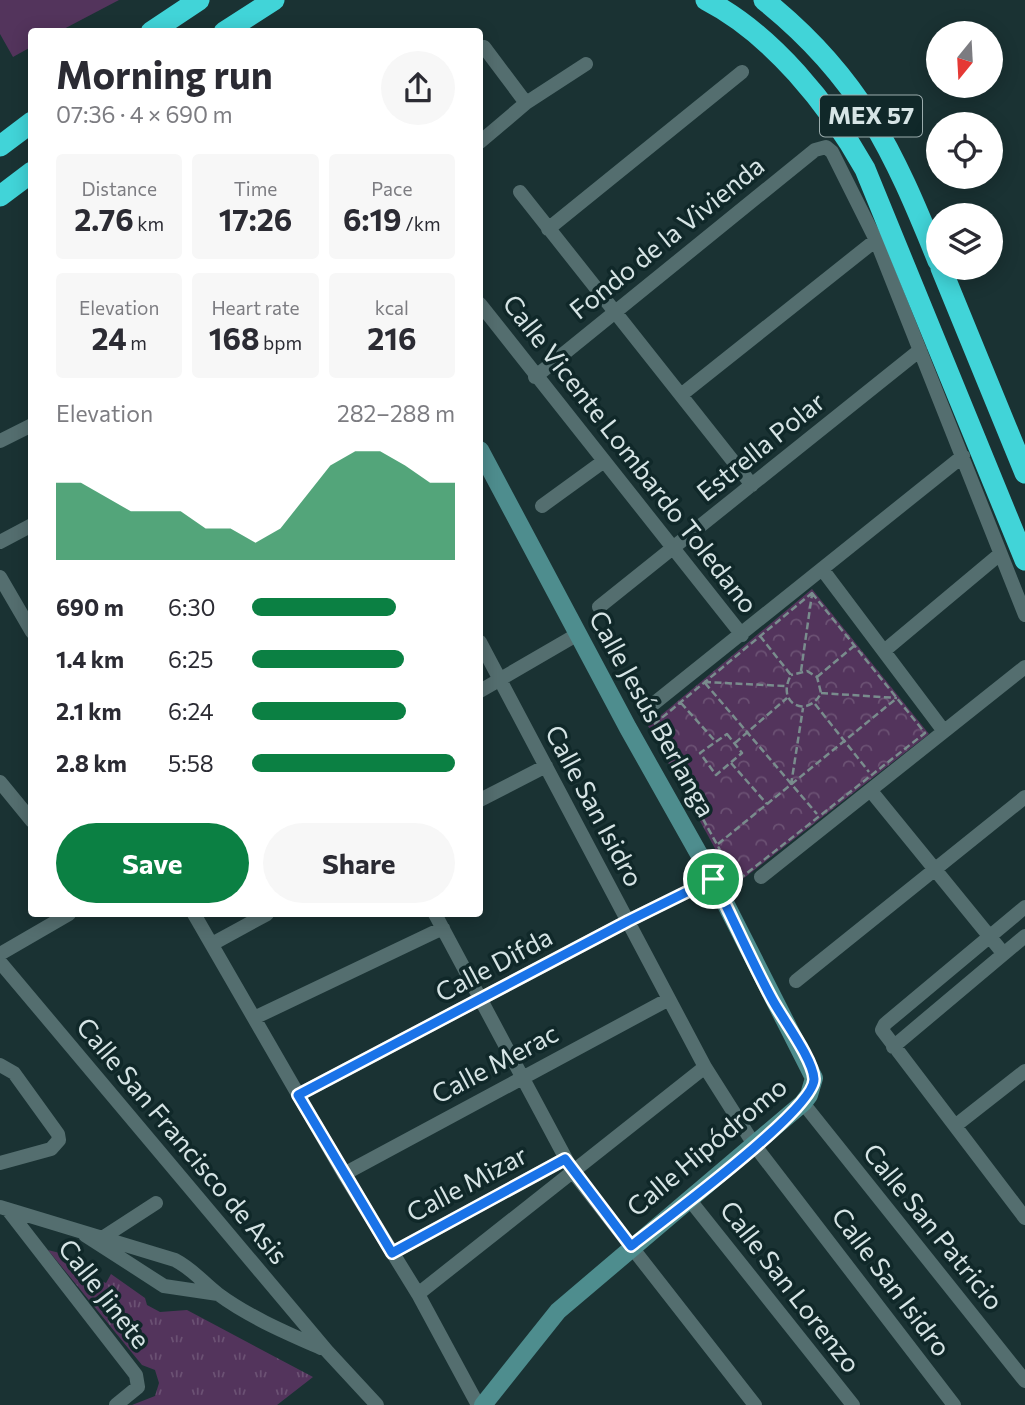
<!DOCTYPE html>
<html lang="en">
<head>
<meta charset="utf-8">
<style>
	body { margin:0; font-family:Commissioner,sans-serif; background:#f7f7f7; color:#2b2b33; height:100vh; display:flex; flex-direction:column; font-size:26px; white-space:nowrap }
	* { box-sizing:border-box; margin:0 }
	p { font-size:23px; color:#7c7c81 }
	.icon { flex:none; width:38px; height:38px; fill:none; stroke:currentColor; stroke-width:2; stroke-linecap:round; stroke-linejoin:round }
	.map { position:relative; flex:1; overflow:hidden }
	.details { position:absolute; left:28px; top:28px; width:455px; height:889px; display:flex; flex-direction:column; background:#fff; border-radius:7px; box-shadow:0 4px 18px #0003 }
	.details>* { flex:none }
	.needle { width:46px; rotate:198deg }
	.tools { position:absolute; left:926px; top:21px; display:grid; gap:14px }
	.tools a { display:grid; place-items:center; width:77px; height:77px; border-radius:50%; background:#fff; box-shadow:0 4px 18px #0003; font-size:35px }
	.pin { position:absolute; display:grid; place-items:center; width:60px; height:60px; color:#fff; margin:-30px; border:4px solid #fff; border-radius:50%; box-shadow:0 2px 7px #0007 }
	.round { display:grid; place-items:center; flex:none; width:74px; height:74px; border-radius:37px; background:#f7f7f7 }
	.headline { display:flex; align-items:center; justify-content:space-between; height:119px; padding:0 28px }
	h1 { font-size:38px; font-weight:700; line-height:52px }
	.stats { display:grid; grid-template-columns:repeat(3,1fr); gap:10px; height:119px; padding:7px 28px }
	.stats div { display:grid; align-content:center; border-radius:7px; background:#f7f7f7; text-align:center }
	.stats b { font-size:30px; font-weight:700 }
	.stats small { font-size:19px; font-weight:400 }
	.stats p { font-size:19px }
	.chart { height:196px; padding:14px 28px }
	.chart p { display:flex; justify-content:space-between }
	.chart svg { width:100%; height:126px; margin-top:7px; fill:#0b8043; opacity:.7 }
	.button { display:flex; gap:14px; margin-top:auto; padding:14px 28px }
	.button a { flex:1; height:80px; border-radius:42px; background:#0b8043; color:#fff; font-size:28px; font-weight:700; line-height:80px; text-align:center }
	.button a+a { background:#f7f7f7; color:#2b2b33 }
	ul { padding:0 28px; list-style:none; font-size:23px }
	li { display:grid; grid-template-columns:112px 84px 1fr; align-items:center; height:52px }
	li i { height:18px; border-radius:9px; background:#0b8043 }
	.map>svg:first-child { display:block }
	.grass { fill:url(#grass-tufts) }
	.park { fill:url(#park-crowns) }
	.pitch { fill:#53345c }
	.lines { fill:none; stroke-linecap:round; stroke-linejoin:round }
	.path { stroke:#798c8d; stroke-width:2.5; stroke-dasharray:7 3.5; stroke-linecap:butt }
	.street { stroke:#546e6f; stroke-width:14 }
	.secondary { stroke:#4e8d8e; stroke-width:18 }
	.highway { stroke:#41d4d8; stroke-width:21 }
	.route-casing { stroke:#fff; stroke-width:14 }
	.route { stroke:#1a73e8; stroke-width:9 }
	.labels { text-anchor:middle; stroke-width:7; stroke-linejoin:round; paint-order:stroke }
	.shield { fill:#102829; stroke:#9bacad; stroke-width:2 }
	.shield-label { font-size:24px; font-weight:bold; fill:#d6e4e5 }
	.street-label { font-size:26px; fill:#d6e4e5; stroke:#102829 }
</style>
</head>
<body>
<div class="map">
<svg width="1025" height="1405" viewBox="0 0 1025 1405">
	<defs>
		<pattern id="grass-tufts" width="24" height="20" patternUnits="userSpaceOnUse" patternTransform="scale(1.75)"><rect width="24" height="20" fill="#53345c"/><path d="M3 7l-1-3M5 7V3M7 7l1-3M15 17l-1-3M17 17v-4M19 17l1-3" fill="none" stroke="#6b5173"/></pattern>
		<pattern id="park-crowns" width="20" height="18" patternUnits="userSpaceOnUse" patternTransform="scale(1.75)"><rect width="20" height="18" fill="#53345c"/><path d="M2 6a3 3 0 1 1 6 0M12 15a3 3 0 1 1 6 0" fill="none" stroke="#6b5173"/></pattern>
	</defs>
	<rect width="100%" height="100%" fill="#1a3233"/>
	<path class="grass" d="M48 1250 71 1256 66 1265 106 1283 111 1274 145 1298 147 1305 160 1312 187 1310 313 1377 277 1405H132L155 1396 159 1383 155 1370 142 1365Z"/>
	<path class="park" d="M812 589 929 734 735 885 648 726Z"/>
	<path class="pitch" d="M0 0H119L60 31 32 32 31 47 13 57 0 34Z"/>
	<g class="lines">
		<path class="path" d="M812 593 925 733 737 881 652 726Z
			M760 636 791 675C775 704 808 719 821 693L817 677 807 671 791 675
			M801 671 812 594
			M817 677 854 646
			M704 682 785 686
			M705 683 817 814
			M821 693 897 698
			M681 703 716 742
			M815 704 869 772
			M727 734 742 753 716 775 700 753Z
			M735 743 787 698
			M731 763 767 804
			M791 785 803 708
			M718 844 897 698"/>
		<path class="street" d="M484 47 526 103
			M480 142 526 103 586 64
			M520 192 752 485
			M548 229 742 72
			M480 304 742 635
			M535 377 815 150 826 147 832 152 876 240 1025 615
			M681 395 876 240
			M0 441 32 425
			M542 506 604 461
			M0 542 32 525
			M822 569 943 730
			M0 577 32 632
			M599 607 920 350
			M480 642 705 1067 755 1146 954 1405
			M884 651 1000 554
			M480 691 578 634
			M647 709 963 456
			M0 782 32 821
			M871 791 1003 953
			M480 800 546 766
			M761 877 1025 667
			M1025 907 885 1024 882 1030 1025 1218
			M194 914 344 1174 418 1294 478 1405
			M435 914 573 1172 755 1405
			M212 944 267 914
			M0 954 69 914
			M0 962 327 1351 377 1405
			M796 981 1025 797
			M254 1018 443 928
			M893 1047 1025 936
			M0 1065 14 1073 58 1134 59 1140 51 1149 0 1163
			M298 1095 628 921 713 879
			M803 1103 1025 1381
			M955 1126 1025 1071
			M344 1174 669 999
			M689 1199 853 1405
			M0 1207 175 1260C194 1270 202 1282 218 1294 249 1317 287 1333 321 1348
			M8 1210 136 1375 138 1387 116 1405
			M85 1235 164 1286 218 1294
			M99 1240 156 1203
			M392 1253 565 1159
			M418 1294 705 1067"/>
		<path class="secondary" d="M480 450 628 728 713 879 814 1078 809 1095 803 1103 558 1311 483 1405"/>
		<path class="highway" d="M706 0C772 34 829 105 865 169L1025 560
			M764 0C860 77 893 150 938 261
			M151 32 199 0
			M224 32 274 0
			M0 146 32 122
			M0 196 32 172
			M941 268 1025 473"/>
	</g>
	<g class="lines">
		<defs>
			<path id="route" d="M713 879C733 919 751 960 772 999 782 1018 813 1059 814 1079 815 1109 661 1222 631 1246L565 1159 392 1253 298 1095 628 921Z"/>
		</defs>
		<use href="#route" class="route-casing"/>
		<use href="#route" class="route"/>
	</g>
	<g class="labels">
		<rect class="shield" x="820" y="95.5" width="102" height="41" rx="5"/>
		<g class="shield-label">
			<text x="871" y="124">MEX 57</text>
		</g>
		<g class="street-label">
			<text transform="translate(667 238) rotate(-39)" y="9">Fondo de la Vivienda</text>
			<text transform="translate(761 447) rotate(-39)" y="9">Estrella Polar</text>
			<text transform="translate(630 454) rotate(52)" y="9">Calle Vicente Lombardo Toledano</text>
			<text transform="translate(652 714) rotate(61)" y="9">Calle Jesús Berlanga</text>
			<text transform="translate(594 806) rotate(62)" y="9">Calle San Isidro</text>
			<text transform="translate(494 965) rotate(-28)" y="9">Calle Difda</text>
			<text transform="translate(495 1064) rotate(-28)" y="9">Calle Merac</text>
			<text transform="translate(182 1141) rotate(50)" y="9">Calle San Francisco de Asis</text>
			<text transform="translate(707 1147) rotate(-40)" y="9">Calle Hipódromo</text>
			<text transform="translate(467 1184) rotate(-28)" y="9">Calle Mizar</text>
			<text transform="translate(933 1227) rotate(51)" y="9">Calle San Patricio</text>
			<text transform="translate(891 1282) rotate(53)" y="9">Calle San Isidro</text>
			<text transform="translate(790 1287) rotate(52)" y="9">Calle San Lorenzo</text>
			<text transform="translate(104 1294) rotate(52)" y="9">Calle Jinete</text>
		</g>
	</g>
</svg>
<div class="tools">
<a><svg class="needle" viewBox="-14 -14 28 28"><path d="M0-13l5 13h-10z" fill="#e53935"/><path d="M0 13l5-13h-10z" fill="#7c7c81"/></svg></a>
<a><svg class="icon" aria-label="locate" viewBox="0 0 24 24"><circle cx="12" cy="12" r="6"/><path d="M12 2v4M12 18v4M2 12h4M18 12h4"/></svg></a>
<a><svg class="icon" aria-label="layers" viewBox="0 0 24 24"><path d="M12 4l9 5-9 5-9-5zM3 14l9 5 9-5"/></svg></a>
</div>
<div class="pin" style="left:713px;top:879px;background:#1e9e55"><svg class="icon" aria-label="arrive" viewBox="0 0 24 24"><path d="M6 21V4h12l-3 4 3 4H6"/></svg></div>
<section class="details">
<div class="headline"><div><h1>Morning run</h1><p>07:36 · 4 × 690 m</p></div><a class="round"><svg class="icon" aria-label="share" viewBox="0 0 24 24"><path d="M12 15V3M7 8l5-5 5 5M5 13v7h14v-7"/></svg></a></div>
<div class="stats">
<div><p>Distance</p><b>2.76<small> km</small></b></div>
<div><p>Time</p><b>17:26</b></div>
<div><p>Pace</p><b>6:19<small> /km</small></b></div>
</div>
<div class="stats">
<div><p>Elevation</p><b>24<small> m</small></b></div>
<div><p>Heart rate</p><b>168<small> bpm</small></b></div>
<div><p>kcal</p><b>216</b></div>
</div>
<div class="chart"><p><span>Elevation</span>282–288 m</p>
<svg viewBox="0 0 160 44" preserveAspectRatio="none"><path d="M0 44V17L10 17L20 22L30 27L40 27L50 27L60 33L70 33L80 38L90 33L100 22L110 11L120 6L130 6L140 11L150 17L160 17V44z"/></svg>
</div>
<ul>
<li><b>690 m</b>6:30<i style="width:71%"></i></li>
<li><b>1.4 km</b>6:25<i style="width:75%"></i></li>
<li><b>2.1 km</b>6:24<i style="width:76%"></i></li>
<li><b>2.8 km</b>5:58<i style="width:100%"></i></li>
</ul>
<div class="button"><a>Save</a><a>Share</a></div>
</section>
</div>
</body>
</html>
